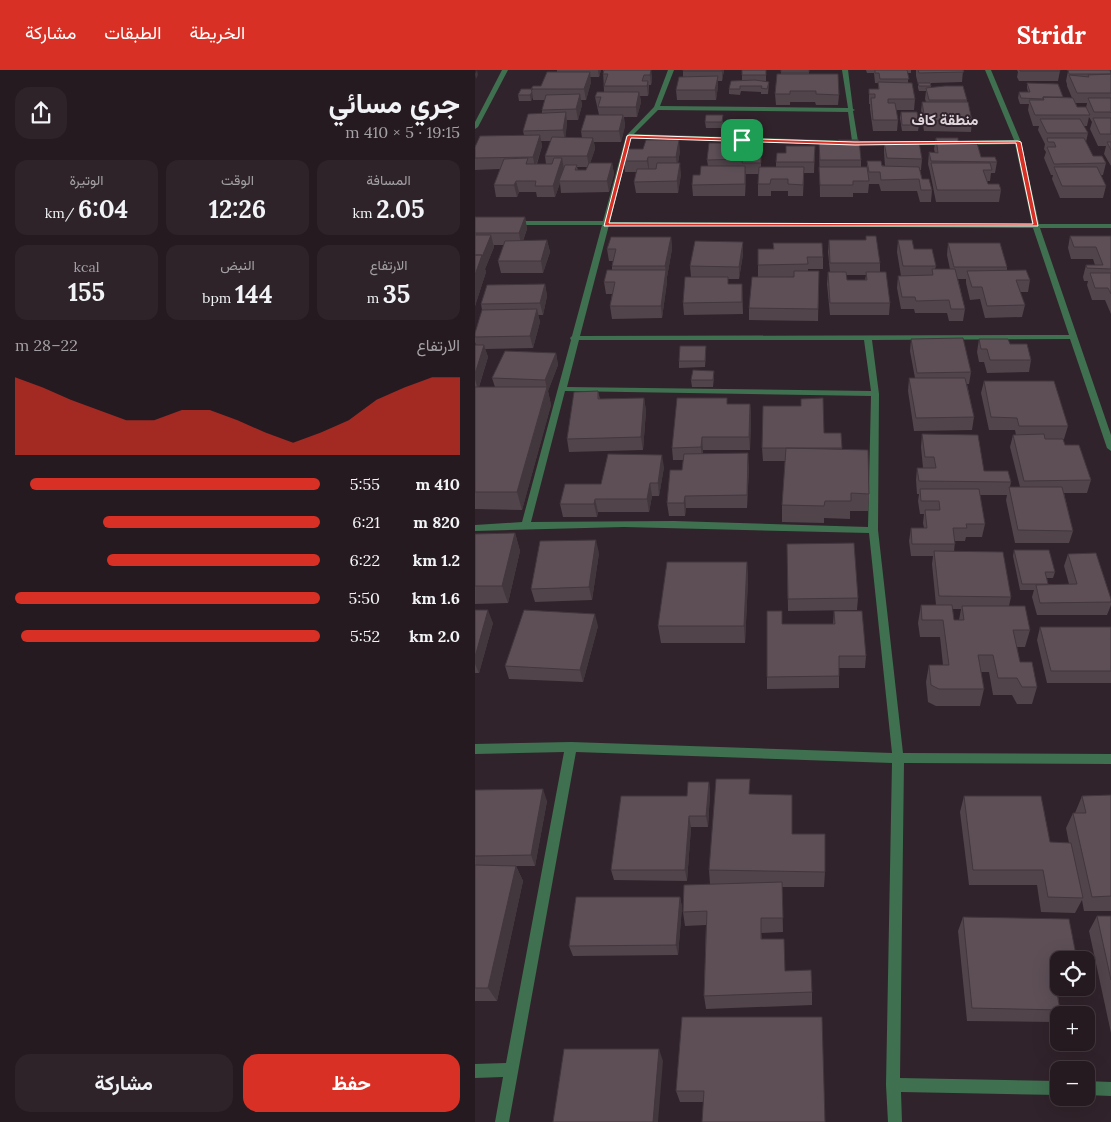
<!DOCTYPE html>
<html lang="ar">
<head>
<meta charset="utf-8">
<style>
	body { margin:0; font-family:Lora,Vazirmatn,serif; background:#2d2329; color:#f1f3f6; direction:rtl; height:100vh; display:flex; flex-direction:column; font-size:19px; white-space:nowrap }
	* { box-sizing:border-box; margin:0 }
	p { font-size:16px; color:#a3a1a5 }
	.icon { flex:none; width:28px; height:28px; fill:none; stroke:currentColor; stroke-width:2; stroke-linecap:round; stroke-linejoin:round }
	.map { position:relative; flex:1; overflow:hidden; direction:ltr }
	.side { display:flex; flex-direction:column; background:#251a20; width:475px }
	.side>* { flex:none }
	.fabs { position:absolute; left:575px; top:881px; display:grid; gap:10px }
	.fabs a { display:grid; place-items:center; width:45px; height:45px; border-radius:10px; background:#251a20; box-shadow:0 5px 20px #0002,0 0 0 1px #42383e; font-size:25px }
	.pin { position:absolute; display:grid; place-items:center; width:42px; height:42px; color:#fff; margin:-21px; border-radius:10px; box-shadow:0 2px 8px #0006 }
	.round { display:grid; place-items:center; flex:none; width:52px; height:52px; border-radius:15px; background:#2d2329 }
	.headline { display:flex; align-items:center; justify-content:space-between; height:85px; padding:0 15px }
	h1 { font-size:28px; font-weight:700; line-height:38px }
	.figures { display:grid; grid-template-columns:repeat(3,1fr); gap:8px; height:85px; padding:5px 15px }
	.figures div { display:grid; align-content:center; border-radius:12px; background:#2d2329; text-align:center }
	.figures b { font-size:25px; font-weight:700 }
	.figures small { font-size:14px; font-weight:400 }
	.figures p { font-size:14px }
	.chart { height:140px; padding:10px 15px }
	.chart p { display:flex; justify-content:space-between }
	.chart svg { width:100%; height:90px; margin-top:5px; fill:#d93025; opacity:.7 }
	.cta { display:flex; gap:10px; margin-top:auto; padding:10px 15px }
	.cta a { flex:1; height:58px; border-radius:15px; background:#d93025; color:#fff; font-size:20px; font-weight:700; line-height:58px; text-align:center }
	.cta a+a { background:#2d2329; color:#f1f3f6 }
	ul { padding:0 15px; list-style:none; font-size:16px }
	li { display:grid; grid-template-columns:80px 60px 1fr; align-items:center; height:38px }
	li i { height:12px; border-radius:6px; background:#d93025 }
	header { display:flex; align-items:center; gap:30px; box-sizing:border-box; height:70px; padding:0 25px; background:#d93025; color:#fff }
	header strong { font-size:24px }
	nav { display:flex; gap:28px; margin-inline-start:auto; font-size:18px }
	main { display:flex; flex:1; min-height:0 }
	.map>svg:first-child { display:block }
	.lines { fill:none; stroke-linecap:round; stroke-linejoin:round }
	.street { fill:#3f7050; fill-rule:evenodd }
	.wall { fill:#51444b; fill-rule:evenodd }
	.shaded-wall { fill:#42373d }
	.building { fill:#5e4f57; stroke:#42373d }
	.route { fill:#d93025; stroke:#fff; fill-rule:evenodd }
	.labels { text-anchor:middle; stroke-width:4; stroke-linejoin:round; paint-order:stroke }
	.far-district-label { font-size:15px; font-weight:bold; fill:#dfd6db; stroke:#31232b }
</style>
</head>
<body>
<header>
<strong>Stridr</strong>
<nav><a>الخريطة</a><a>الطبقات</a><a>مشاركة</a></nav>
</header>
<main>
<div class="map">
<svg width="636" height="1052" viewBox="0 0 636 1052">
	<rect width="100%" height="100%" fill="#31232b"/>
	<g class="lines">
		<path class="street" d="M27 0H33L3 57 0 59V52Z
			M193 0H199L185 36 373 38 367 0H373L378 39 380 40 378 41 383 71H472L475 73 472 75H380L156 68 135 152 557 154 540 74 487 75 484 73 487 71 539 70 510 0H516L546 72 564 154H636V158H565L636 365V381L632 378 595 269 397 270 404 324 403 460 428 683 636 684V694L429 693 425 1008 584 1011V1025L426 1022 427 1052H413L411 1015 417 693 101 682 34 1052H20L28 1007 0 1008V994L31 993 89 682 0 684V674L96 672 417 683 394 463 149 457 0 461V455L47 452 96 270 95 268 97 266 127 155H40L37 153 40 151H128L151 66 179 37ZM183 40 373 42 377 71 159 64ZM134 155 558 158 594 265 105 266ZM104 270H389L396 321 92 317ZM90 321 396 326 393 457 199 451 56 452Z
			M611 1011 636 1012V1026L611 1025Z"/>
	</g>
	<path class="wall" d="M82 0H126L124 7H115L116 12 111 30H106L107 35 103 50H92V53L90 68H107L106 61 124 45 120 27 129 22 128 0H176L177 10 176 15H174V21L173 26H165L166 32 162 47H149L150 56 146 72H119L120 79 115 93H137L139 104 134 122 86 123 85 113 80 127H62L61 122H44L42 127H21L19 115 25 99 0 100V77L49 65 48 61 67 43V40L70 30H58V27L56 31H44L43 25 56 19 66 16 82 2ZM66 71H76L70 86 71 94H62L67 76ZM102 97H112L111 100H103Z
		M208 0H249L247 11H243V16L241 30H202L201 20 208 7Z
		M291 0V11H285L294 12 293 24H286V22L266 21 265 25 254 24V19L267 11V5Z
		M306 0H334V4L364 25 363 35H341L340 32H315V35H301L300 24 306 4Z
		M391 0H436V3H433V12L440 29 439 40H421L423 50 422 61H398L395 39V34H394V19H403V13H400L399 3H392Z
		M441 0H489L488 1 487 12 456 13V18L492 30V32L497 51 496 62 449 61 446 42 447 32H451L450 29 451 21H444L443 18V14L441 6Z
		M542 0H585V1L583 11H544L542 7 543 2Z
		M592 0H635L636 2V96L629 84 631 76H623L615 59 617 52 614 47 612 56H609L613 63 611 72 618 86 631 93 628 105H626L631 116 628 128H585L577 109 578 105H576L569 88 571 82 569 79 570 74 563 60 564 56H558L553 40 554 34H545L543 28 544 22H553L552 18V13L583 14 588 27 597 28 592 16V14L591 11 593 1ZM601 33H612L611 38 602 37Z
		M426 42 444 55 443 61H427L425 48Z
		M248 51 247 58H231L230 52Z
		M461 68 483 72 506 87 522 92 520 103H516L515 111H512L513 114 526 120 524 132H461L455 102 453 94 454 82 460 83 459 79Z
		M409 72 447 89 446 100H445L447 109 457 120 456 132H445L442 121H406L404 114H394L393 123H378V127H345L344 73 386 90V97H392V91L410 96 409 83Z
		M276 73V80H286V97H301V92L311 83 340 76 339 103H329L328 126H313V121H296V126H283V104H271L270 126H218L217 115 233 96 232 90Z
		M205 81 203 93 206 104 203 123H161L159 112 162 102H150L149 91Z
		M0 147H50L52 159 48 171 72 170 75 182 68 203H26L23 191 29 175H19V177L10 199 11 202 0 236Z
		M391 166 405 193V202L415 233 414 245H355L352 214 353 202H355L353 182 354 170H391ZM371 205H391L390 210H372Z
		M595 166H636V244L630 230H617L612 215 613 211H609L608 207 611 195H620L618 189H596L593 178Z
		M196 167 197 179 192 207V212L187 248 137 249 135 236 137 224H131L129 212 137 200V196L138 191H134L132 179Z
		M423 170 439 179 461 196 460 199H475L472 185 473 173 532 197V200L555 210 553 222H545L550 235 547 247 510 248 505 229 495 230 491 213V209H483L490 239 488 251H474L472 243H440L439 239H426L422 218 423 206H426L422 182Z
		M298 173 348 187V199H333V201H344L343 251 274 250V238L283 207V179H298Z
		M268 184 264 209H253V214H267L268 244 209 245 208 233 216 207 215 196Z
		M70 214 72 226 68 245H63L65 252 58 278 10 279 13 287 4 317H20L17 308 81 283 83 295 73 321 76 335 47 440 0 439V275H1L0 272V263L7 240 6 234Z
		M436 269 496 302 494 314H492L499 347 497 360 439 361 433 321 434 308H440L435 281Z
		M504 269 535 274 556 290 554 302 512 303 509 292H504L502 282Z
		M231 283 230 297 204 298V291Z
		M239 307 238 317H217L216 310Z
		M509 311 593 356 589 369H570L590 375 616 410 612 423H589L598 461 594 473H540L531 430 532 425H505L510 454 507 467H491L490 471H480L479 482 536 527 534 536 555 560 550 577H542L545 592 562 617 557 634H542L537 625H518L514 602H506L509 619 505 636H461L453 632 451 612 454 595H468L465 567H445L443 553 446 535H461L457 494 458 486H436L434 471 436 458H449L448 453 449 444H445L443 431 444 424H442L441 410 442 398H448L446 377 447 364 509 401 536 412 535 417H545L535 377 538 365H541L540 360H514L506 323ZM477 539H486L484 550H479Z
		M123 321 125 329 169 328 171 341 168 380 94 382 92 369Z
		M252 328V334H275L276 346 275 380H228V384L274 396 272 438H211L210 446H194L192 433 207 400 208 390H198L197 378Z
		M349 363H366L367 380 394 424 393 441H375V449L349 448V453L307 452V435L310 391H288L287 378Z
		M189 397 184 426H177L174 442H123L122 447H88L85 434 126 414Z
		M40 463 45 481 33 533 0 534V464Z
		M312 474 383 528 382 540 313 541Z
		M539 480 580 502 578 508H572L573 514H594L589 496 593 484 636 529V535L632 545H562L557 527 559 520H545L538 486Z
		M124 483 117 530 60 532 56 519Z
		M272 492 273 510 270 573H186L183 556Z
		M0 540 18 553 4 603H0Z
		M359 541 391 586 390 598H364V618L292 619V607L358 554Z
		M123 556 108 612 34 609 30 596Z
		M565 557H636V613H572L562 570Z
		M234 712 235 723 233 757H216L212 811 139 810 136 800 212 726Z
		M0 720 72 731 60 796H41L48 811 22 931H0Z
		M276 724 317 764 350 802 349 817H307L308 862 286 863 287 869 310 901 337 922V935L231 939 229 926 231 855 210 856 208 842 235 814 234 800Z
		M636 725V841H609L607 830 600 843 566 842 562 815H494L485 742 489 726 575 772 594 773 591 758 598 743H600L607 726Z
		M205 827 207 837 203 885 98 886 94 876Z
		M622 846H636V963L614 861Z
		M488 847 584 890V918H603L598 926 583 925 585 940 578 952 492 951 483 861Z
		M207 947 350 1052 228 1032H205L201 1021Z"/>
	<path class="shaded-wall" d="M2 0 3 5 1 9 0 4Z
		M123 0H126L124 7Z
		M176 0 177 10 176 15 175 5Z
		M247 0H249L247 11Z
		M115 2 116 12 111 30 109 19Z
		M243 6V16L241 30 240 20Z
		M173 11 174 21 173 26 172 16Z
		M57 22 58 27 56 31 55 25Z
		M164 22 166 32 162 47 161 37Z
		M105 24 107 35 103 50 101 39Z
		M91 42 92 53 90 71 88 60Z
		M148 45 150 56 146 72 144 61Z
		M65 65 67 76 60 98 58 87Z
		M118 68 120 79 114 97 112 86Z
		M204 70 205 81 202 98 201 87Z
		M173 87 174 98V102L172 91Z
		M87 88 89 99 84 111 85 113 80 127 78 116Z
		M137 93 139 104 134 122 132 111Z
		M205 93 206 104 203 123 202 111Z
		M270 96 271 107 270 126Z
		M41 111 44 122 42 127 39 115Z
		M50 147 52 159 46 175 44 163Z
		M16 165 19 177 10 199 11 202 0 236V205L7 185Z
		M196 167 197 179 192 207V212L187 248 186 236 191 201 190 196Z
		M72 170 75 182 68 203 66 191Z
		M268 172V184L264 209V197Z
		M70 214 72 226 68 245 65 233Z
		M62 239 65 252 58 278 55 266Z
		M9 275 13 287 3 319 0 309V304Z
		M81 283 83 295 73 321 76 335 47 440 42 422 72 319 70 310Z
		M169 328 171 341 168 380 166 367Z
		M275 334 276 346 275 380 274 367Z
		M227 367 228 380 227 390 226 377Z
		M273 383 274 396 272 438V425Z
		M187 385 189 397 184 426 183 413Z
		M175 413 177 426 174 442 172 429Z
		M210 426 211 438 210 446 209 433Z
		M120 429 123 442 122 447 119 434Z
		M40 463 45 481 33 533 27 516Z
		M121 470 124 483 117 530 114 517Z
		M272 492 273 510 270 573 269 556Z
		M13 540 18 553 4 603 0 594V587Z
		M120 544 123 556 108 612 105 600Z
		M234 712 235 723 233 757 231 746Z
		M68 719 72 731 60 796 56 785Z
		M214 746 216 757 212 811 210 800Z
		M41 796 48 811 22 931 13 918Z
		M205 827 207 837 203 885 201 875Z
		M184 979 188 991 183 1052H178Z"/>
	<path class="building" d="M129 0H176L175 5H169L167 11H173L172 16H129L133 4H128Z
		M208 0H247V1H208Z
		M267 0H291V5H267Z
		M306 0H334V2H306Z
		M400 0H432L434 9H405L404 3H400Z
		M443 0H488L489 2 444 3Z
		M545 0H585V1H545Z
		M593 0H635L636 4H594Z
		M72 2H115L109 19H56L58 16H66Z
		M302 4H363L364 25 341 24V21H315V24H300Z
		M636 4V23H602L594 5 614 7 613 5Z
		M243 6 240 20H201L204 7Z
		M280 10 294 12 292 19 286 18 287 16H265V19H254L256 11Z
		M403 12 437 13 440 29H413V33H420L423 50H398L396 28H400V24H394V19H404Z
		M443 13H455L456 16H444Z
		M552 13 583 14 588 27H568V29L546 28 544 22H555Z
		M470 16H488L492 30H454L451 18Z
		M46 19H58H56L57 22 55 25H43Z
		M122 22H164L161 37H123L126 27H120Z
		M105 24 101 39 67 40 71 25Z
		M568 27 598 28 602 37H611L615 45H560L554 30H569Z
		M613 28H636V43L635 42H619Z
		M447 32H493L497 51 450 50Z
		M91 42 88 60 48 61 53 44Z
		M426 42H442L444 55H427Z
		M111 45H148L144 61H106Z
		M231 45H248L247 52H230Z
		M618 48H636V64H625Z
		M565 49H605L613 63H572Z
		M65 65 58 87 0 88V77L5 66Z
		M77 67 118 68 112 86H70Z
		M461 68H483V72L502 73 506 87H520L522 92 456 91 454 82 463 83Z
		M572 68H609L618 86H627L631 93 579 94 572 77H581L579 72H573Z
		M171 70H204L201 87H173L172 91H149L152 79H168Z
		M363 70H384L386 90H345L344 73H363Z
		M409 72H444L447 89 412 88Z
		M632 72H636V80Z
		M234 73H276L275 80H286V93H267L268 89 232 90Z
		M311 76H340L339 92H301L302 83H311Z
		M53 88 51 94H77L79 88H87L78 116H60L61 111H41L39 115H19L29 89Z
		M392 91H406L407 96 444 97 447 109H454L457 120H446L444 109 406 110 405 102H394Z
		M114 93H137L132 111H84L90 95H102L100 100H111Z
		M182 93H205L202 111 159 112 162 99H181Z
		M456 93H515L517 100H508L513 114H524L526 120H462Z
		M226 96H270V114L217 115 218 105H225Z
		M284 97H329L328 115 313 114V109H296L295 114H283Z
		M344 97H392L394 111H378V115H345Z
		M579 97H622L631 116H587Z
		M0 147H50L44 163H0Z
		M0 165H16L7 187V185H0Z
		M391 166H401L405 193H355L354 170H391Z
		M595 166H636V199L612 198 611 195H628L621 177H599Z
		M136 167H196L190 196H137L141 179H132Z
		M72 170 66 191H23L30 171Z
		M423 170H437L439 179H457L461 196H428Z
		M220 171 268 172 264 197 215 196Z
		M298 173H347L348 187H332L333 194 283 195V179H299Z
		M473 173H525L532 197H479Z
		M0 185H7L0 205Z
		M457 199H480L490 239H476L474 230 441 231 440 227H427L423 206 458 205Z
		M132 200H191L186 236H135L140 212H129Z
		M551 200 555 210H541L550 235 512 236 507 217H497L492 201Z
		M319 201H344L343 239 274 238 277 207H319Z
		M353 202H371L372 210H392L391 202H411L415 233H355Z
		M615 203H636V224L633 218H620Z
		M210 207H253V214H267V232L208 233Z
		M70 214 65 233 6 234 12 215Z
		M62 239 55 266 0 267V263L7 240Z
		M488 268 496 302 442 303 436 269Z
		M504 269H533L535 274H552L556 290H515L512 279H506Z
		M0 275H9L0 304Z
		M205 276H231L230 291H204Z
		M30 281 81 283 70 310 17 308Z
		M218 300 239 301 238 310H216Z
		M434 308H490L499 347 441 348Z
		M509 311H579L593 356H544L542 348 516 347Z
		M0 317H72L42 422H0Z
		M123 321V329L169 328 166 367 92 369 99 322Z
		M202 328H252V334H275L274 367H227L226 377 197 378Z
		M348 328 349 363H366L367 378H287L288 336H326V329Z
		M447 364 503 365 509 401H533L536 412 444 411 442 398H461L459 387H450Z
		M569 364 570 369H588L590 375H604L616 410 549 411 538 365Z
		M311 378 393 380 394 424 376 423V431H350L349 436 307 435Z
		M273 383 272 425 210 426 209 433H192L195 400H207L209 384Z
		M133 384 187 385 183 413H175L172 429H120L119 434H85L90 414H126Z
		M534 417H587L598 461 543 460Z
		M445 419H504L510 454H491L492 458H478L480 474H437L436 458H452L450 440H465L464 431H446Z
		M40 463 27 516H0V464Z
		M121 470 114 517 56 519 65 471Z
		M379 473 383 528 313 529 312 474Z
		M539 480H574L580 502H570L573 514H547Z
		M459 481 528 482 536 527 464 526Z
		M621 483 636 529V532L565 533 561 515 602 514 593 484Z
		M192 492H272L269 556H183Z
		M446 535H477L479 550H489L487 536H550L555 560H538L545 592H557L562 617H547L542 608H523L518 585H503L509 619H464L456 615 454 595H474L468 550H447Z
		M0 540H13L0 587Z
		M49 540 120 544 105 600 30 596Z
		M292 541H307V554H360L359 541H387L391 586H364V606L292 607Z
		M565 557H636V601H576Z
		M241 709H275L274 724 317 725V764H350V802L234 800Z
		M213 712H234L231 746H214L210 800H136L146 726H212Z
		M68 719 56 785 0 786V720Z
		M636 725V826L617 827 598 743H611L607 726Z
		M489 726H566L575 772 596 773 608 828 573 827 568 800H498Z
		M0 795 41 796 13 918H0Z
		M307 812 308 848H286V869H309L310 901 336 900 337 922 229 926 232 841 208 842 209 815Z
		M101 827H205L201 875 94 876Z
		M622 846H636V910Z
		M488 847 594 849 602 890H584V912H580L585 940 497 938Z
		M207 947H347L350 1052H227L229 1021H201Z
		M89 979H184L178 1052H78Z"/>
	<path class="route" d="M154 65 380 72 543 71 546 72 563 156H129L152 66ZM156 68 380 75 541 73 558 154 134 153Z"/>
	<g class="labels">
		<g class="far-district-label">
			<text x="470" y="55">منطقة كاف</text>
		</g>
	</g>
</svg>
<div class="fabs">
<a><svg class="icon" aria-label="locate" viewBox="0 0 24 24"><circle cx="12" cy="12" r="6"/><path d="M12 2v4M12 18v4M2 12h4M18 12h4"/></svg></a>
<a>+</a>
<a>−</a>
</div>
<div class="pin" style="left:267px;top:70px;background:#1e9e55"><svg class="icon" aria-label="arrive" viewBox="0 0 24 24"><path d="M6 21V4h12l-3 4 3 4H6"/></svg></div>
</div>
<section class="side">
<div class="headline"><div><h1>جري مسائي</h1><p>19:15 · 5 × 410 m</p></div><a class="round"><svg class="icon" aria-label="share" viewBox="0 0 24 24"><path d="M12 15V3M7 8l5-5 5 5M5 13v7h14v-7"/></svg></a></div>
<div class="figures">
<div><p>المسافة</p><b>2.05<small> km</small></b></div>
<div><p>الوقت</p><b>12:26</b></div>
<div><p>الوتيرة</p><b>6:04<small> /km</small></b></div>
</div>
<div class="figures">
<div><p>الارتفاع</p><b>35<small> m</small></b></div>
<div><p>النبض</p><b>144<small> bpm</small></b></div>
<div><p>kcal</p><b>155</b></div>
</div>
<div class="chart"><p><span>الارتفاع</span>22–28 m</p>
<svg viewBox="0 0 160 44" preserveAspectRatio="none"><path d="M0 44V6L10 11L20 17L30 22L40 27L50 27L60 22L70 22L80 27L90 33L100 38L110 33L120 27L130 17L140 11L150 6L160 6V44z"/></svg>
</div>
<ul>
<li><b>410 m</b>5:55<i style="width:95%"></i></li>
<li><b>820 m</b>6:21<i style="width:71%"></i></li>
<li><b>1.2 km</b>6:22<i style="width:70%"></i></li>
<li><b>1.6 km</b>5:50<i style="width:100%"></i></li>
<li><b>2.0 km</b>5:52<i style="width:98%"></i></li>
</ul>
<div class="cta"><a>حفظ</a><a>مشاركة</a></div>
</section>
</main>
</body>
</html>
